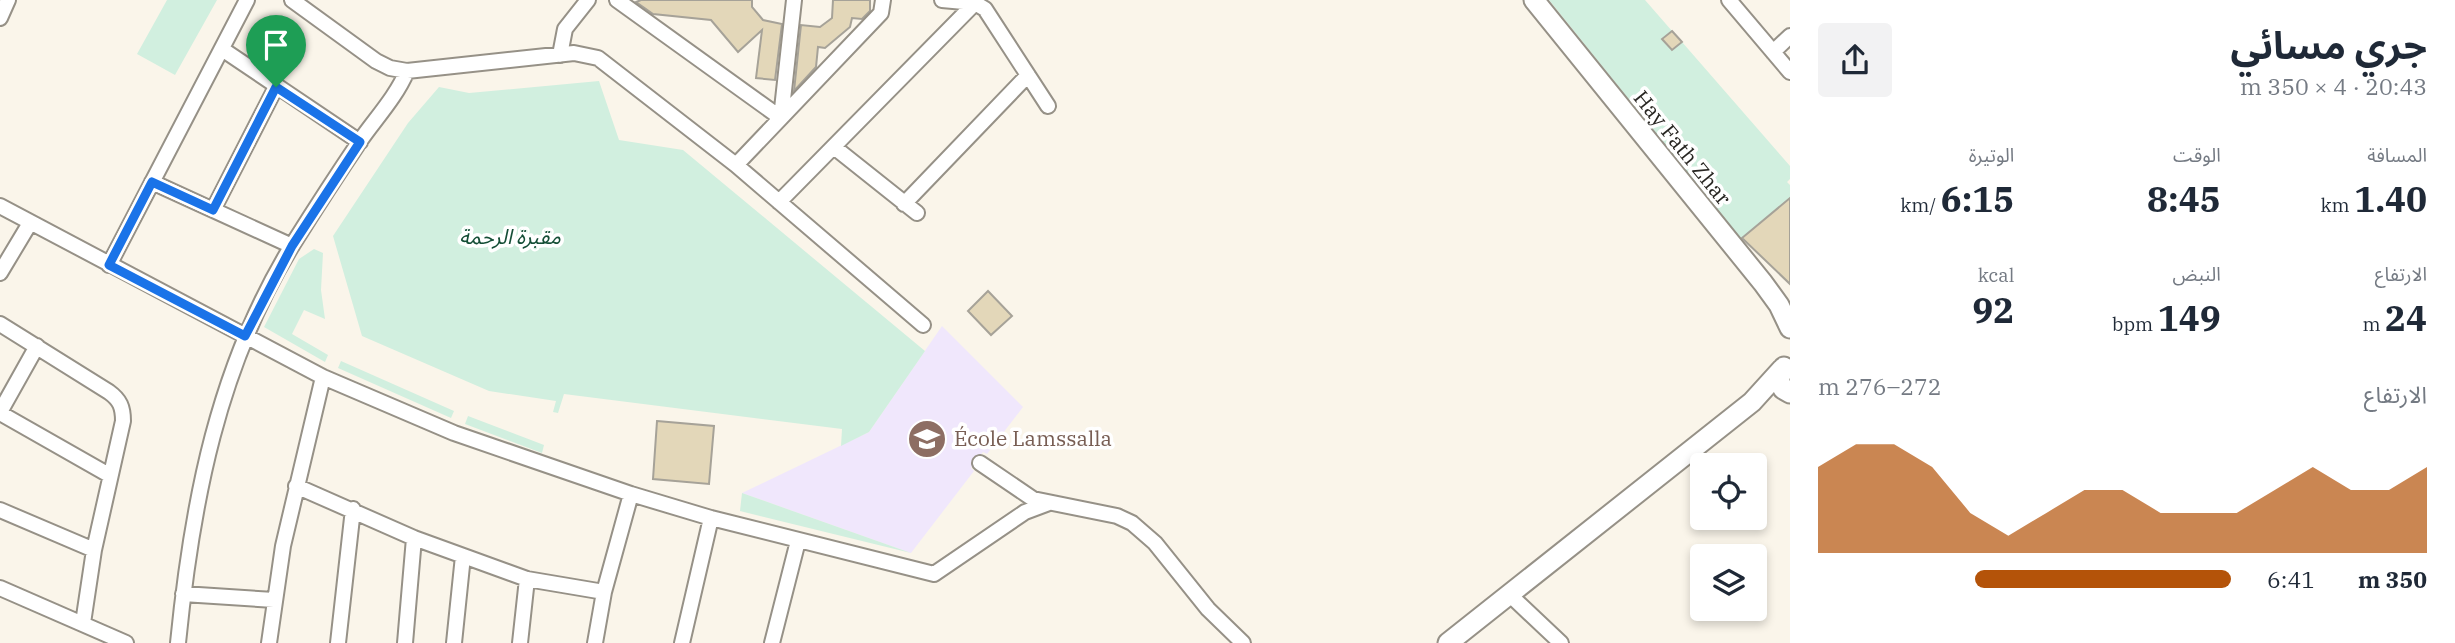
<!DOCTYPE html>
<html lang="ar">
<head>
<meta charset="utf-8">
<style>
	body { margin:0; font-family:"IBM Plex Serif","Noto Sans Arabic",serif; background:#f2f2f3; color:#1f2937; direction:rtl; height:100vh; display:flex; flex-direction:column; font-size:26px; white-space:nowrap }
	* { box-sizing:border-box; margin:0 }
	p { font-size:23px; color:#747a83 }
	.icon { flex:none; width:38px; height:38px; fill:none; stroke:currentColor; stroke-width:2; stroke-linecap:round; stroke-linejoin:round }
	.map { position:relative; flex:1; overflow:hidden; direction:ltr }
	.drawer { display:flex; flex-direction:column; background:#fff; width:665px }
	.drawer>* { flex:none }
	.fabs { position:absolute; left:1690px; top:453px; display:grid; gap:14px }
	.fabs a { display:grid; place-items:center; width:77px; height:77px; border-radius:7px; background:#fff; box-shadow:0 4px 10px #0003; font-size:35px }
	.pin { position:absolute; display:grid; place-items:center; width:60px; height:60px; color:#fff; margin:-72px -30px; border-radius:50% 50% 50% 0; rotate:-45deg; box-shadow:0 0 7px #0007 }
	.pin .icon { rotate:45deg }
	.round { display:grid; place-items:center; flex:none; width:74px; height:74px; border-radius:7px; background:#f2f2f3 }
	.headline { display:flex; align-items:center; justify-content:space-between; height:119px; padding:0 28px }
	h1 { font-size:38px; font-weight:700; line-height:52px }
	.metrics { display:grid; grid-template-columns:repeat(3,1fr); gap:10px; height:119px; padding:7px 28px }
	.metrics div { display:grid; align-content:center }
	.metrics b { font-size:35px; font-weight:700 }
	.metrics small { font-size:19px; font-weight:400 }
	.metrics p { font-size:19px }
	.chart { height:196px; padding:14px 28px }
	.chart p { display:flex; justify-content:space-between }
	.chart svg { width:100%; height:126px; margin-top:7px; fill:#b45309; opacity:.7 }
	ul { padding:0 28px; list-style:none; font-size:23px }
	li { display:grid; grid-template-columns:112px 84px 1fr; align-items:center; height:52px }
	li i { height:18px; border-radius:9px; background:#b45309 }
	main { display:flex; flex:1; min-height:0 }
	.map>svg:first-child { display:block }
	.education { fill:#f0e7fc }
	.green { fill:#d1efdf }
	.building { fill:#e3d7b9; stroke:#a6a298; stroke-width:2 }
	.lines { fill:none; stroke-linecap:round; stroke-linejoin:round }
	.minor-casing { stroke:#969187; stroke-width:18 }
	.tertiary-casing { stroke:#969187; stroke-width:23 }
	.minor { stroke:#fff; stroke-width:14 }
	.tertiary { stroke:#fff; stroke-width:19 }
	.route-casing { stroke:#fff; stroke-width:14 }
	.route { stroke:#1a73e8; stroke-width:9 }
	.labels { text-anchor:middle; stroke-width:7; stroke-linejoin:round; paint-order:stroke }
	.street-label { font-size:21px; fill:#282622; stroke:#fff }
	.park-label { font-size:21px; font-style:italic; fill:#144e36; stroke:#fff }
	.education-label { font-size:21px; fill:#785e54; stroke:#fff; text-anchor:start }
</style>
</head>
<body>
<main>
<section class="drawer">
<div class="headline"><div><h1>جري مسائي</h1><p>20:43 · 4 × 350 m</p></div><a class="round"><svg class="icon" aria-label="share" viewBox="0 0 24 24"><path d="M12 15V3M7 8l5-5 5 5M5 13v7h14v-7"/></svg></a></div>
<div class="metrics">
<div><p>المسافة</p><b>1.40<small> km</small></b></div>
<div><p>الوقت</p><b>8:45</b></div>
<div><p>الوتيرة</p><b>6:15<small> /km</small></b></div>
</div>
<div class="metrics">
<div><p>الارتفاع</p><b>24<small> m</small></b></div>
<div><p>النبض</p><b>149<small> bpm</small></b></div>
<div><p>kcal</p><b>92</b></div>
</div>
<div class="chart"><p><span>الارتفاع</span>272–276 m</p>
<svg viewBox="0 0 160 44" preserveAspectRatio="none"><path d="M0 44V14L10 6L20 6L30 14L40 30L50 38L60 30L70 22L80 22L90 30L100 30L110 30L120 22L130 14L140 22L150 22L160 14V44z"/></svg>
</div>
<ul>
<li><b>350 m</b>6:41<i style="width:62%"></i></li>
</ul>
</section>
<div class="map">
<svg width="1790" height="643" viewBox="0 0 1790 643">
	<rect width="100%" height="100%" fill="#faf5ea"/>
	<path class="education" d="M942 326 1023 407 987 454 983 452 971 468 974 471 911 553 742 493 869 432Z"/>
	<path class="green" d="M167 0H217L175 75 137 54Z
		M1549 0H1645L1672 31 1663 39 1672 50 1682 42 1790 166V179L1787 182 1790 185V198L1741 239Z
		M599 81 619 140 683 150 925 351 869 432 841 446 842 429 564 394 558 413 553 412 556 401 489 391 362 336 333 236 408 123 439 87 469 93Z
		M314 249 323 253 321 290 325 319 304 310 292 334 328 355 325 362 264 327 299 259Z
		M341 361 454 411 451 418 338 368Z
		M468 416 544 445 542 453 465 424Z
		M742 493 911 553 740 511Z"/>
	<path class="building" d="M641 0H752V7L763 20 782 24 775 80 756 78 762 30 738 52 711 20 653 14 636 2Z
		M833 0H870V11L862 19 852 18 850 27 825 48 818 47 816 67 794 91 801 25 820 27 832 18Z
		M1672 31 1682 42 1672 50 1662 39Z
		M1790 198V284L1742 238Z
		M988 291 1012 316 991 335 968 311Z
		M657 421 714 426 709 484 653 479Z"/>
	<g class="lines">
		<defs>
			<path id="minor" d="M292 0 376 61 390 68 407 71 574 53 598 58 736 165 923 325
				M617 0 781 118 794 0
				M942 0 975 3 985 9 1048 106
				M1729 0 1790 72
				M0 18 8 0
				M222 49 360 142
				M1773 52 1790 36
				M560 55 565 29 588 0
				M834 147 917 213
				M736 165 881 13 883 0
				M152 182 292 246
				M779 202 975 3
				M904 204 1028 75
				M0 206 323 377 454 433 631 494 711 518 934 574 1025 512 1049 503
				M213 210 276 87
				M109 265 247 0
				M0 273 30 223
				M0 324 109 392C120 400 123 407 123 421L94 550 83 623
				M0 412 37 346
				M0 413 109 475
				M980 463 1033 499 1117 516 1132 523 1155 543 1208 609 1243 643
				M296 486 414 538 527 579 604 592
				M0 510 94 550
				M0 588 126 643
				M183 594 274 600
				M1509 594 1561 643
				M178 643C192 502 218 366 293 244 315 209 337 175 360 141 376 118 396 97 407 71
				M269 643 283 546 323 377
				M338 643 353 509
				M405 643 414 538
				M454 643 463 556
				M520 643 527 579
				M595 643 604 592 631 494
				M682 643 711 518
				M772 643 798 541"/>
			<path id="tertiary" d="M1534 0 1763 283 1779 305 1790 328
				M1784 367 1779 380 1783 389 1790 393
				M1448 643 1752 402 1782 369"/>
		</defs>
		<use href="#minor" class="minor-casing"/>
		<use href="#tertiary" class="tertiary-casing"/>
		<use href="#minor" class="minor"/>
		<use href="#tertiary" class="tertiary"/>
	</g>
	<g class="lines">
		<defs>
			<path id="route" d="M276 87 360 142 292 246 245 336 109 265 152 182 213 210Z"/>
		</defs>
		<use href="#route" class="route-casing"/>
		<use href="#route" class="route"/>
	</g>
	<defs>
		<symbol id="school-disc" viewBox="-11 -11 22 22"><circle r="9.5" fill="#8d6e63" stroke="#fff"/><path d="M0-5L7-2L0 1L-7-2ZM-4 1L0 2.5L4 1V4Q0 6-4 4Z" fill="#fff"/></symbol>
	</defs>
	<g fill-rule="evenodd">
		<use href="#school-disc" x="905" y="417" width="44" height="44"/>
	</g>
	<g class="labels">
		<g class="street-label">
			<text transform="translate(1682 148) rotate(51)" y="7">Hay Fath Zhar</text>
		</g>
		<g class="park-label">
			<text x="510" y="244">مقبرة الرحمة</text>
		</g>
		<g class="education-label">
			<text x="954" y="446">École Lamssalla</text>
		</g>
	</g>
</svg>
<div class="fabs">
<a><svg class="icon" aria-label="locate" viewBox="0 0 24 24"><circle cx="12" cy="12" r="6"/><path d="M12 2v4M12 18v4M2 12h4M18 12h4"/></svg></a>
<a><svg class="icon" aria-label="layers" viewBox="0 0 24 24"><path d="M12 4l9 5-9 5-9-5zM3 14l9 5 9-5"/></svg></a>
</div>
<div class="pin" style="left:276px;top:87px;background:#1e9e55"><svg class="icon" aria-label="arrive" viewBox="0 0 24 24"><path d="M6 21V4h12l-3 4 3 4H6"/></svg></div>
</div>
</main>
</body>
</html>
